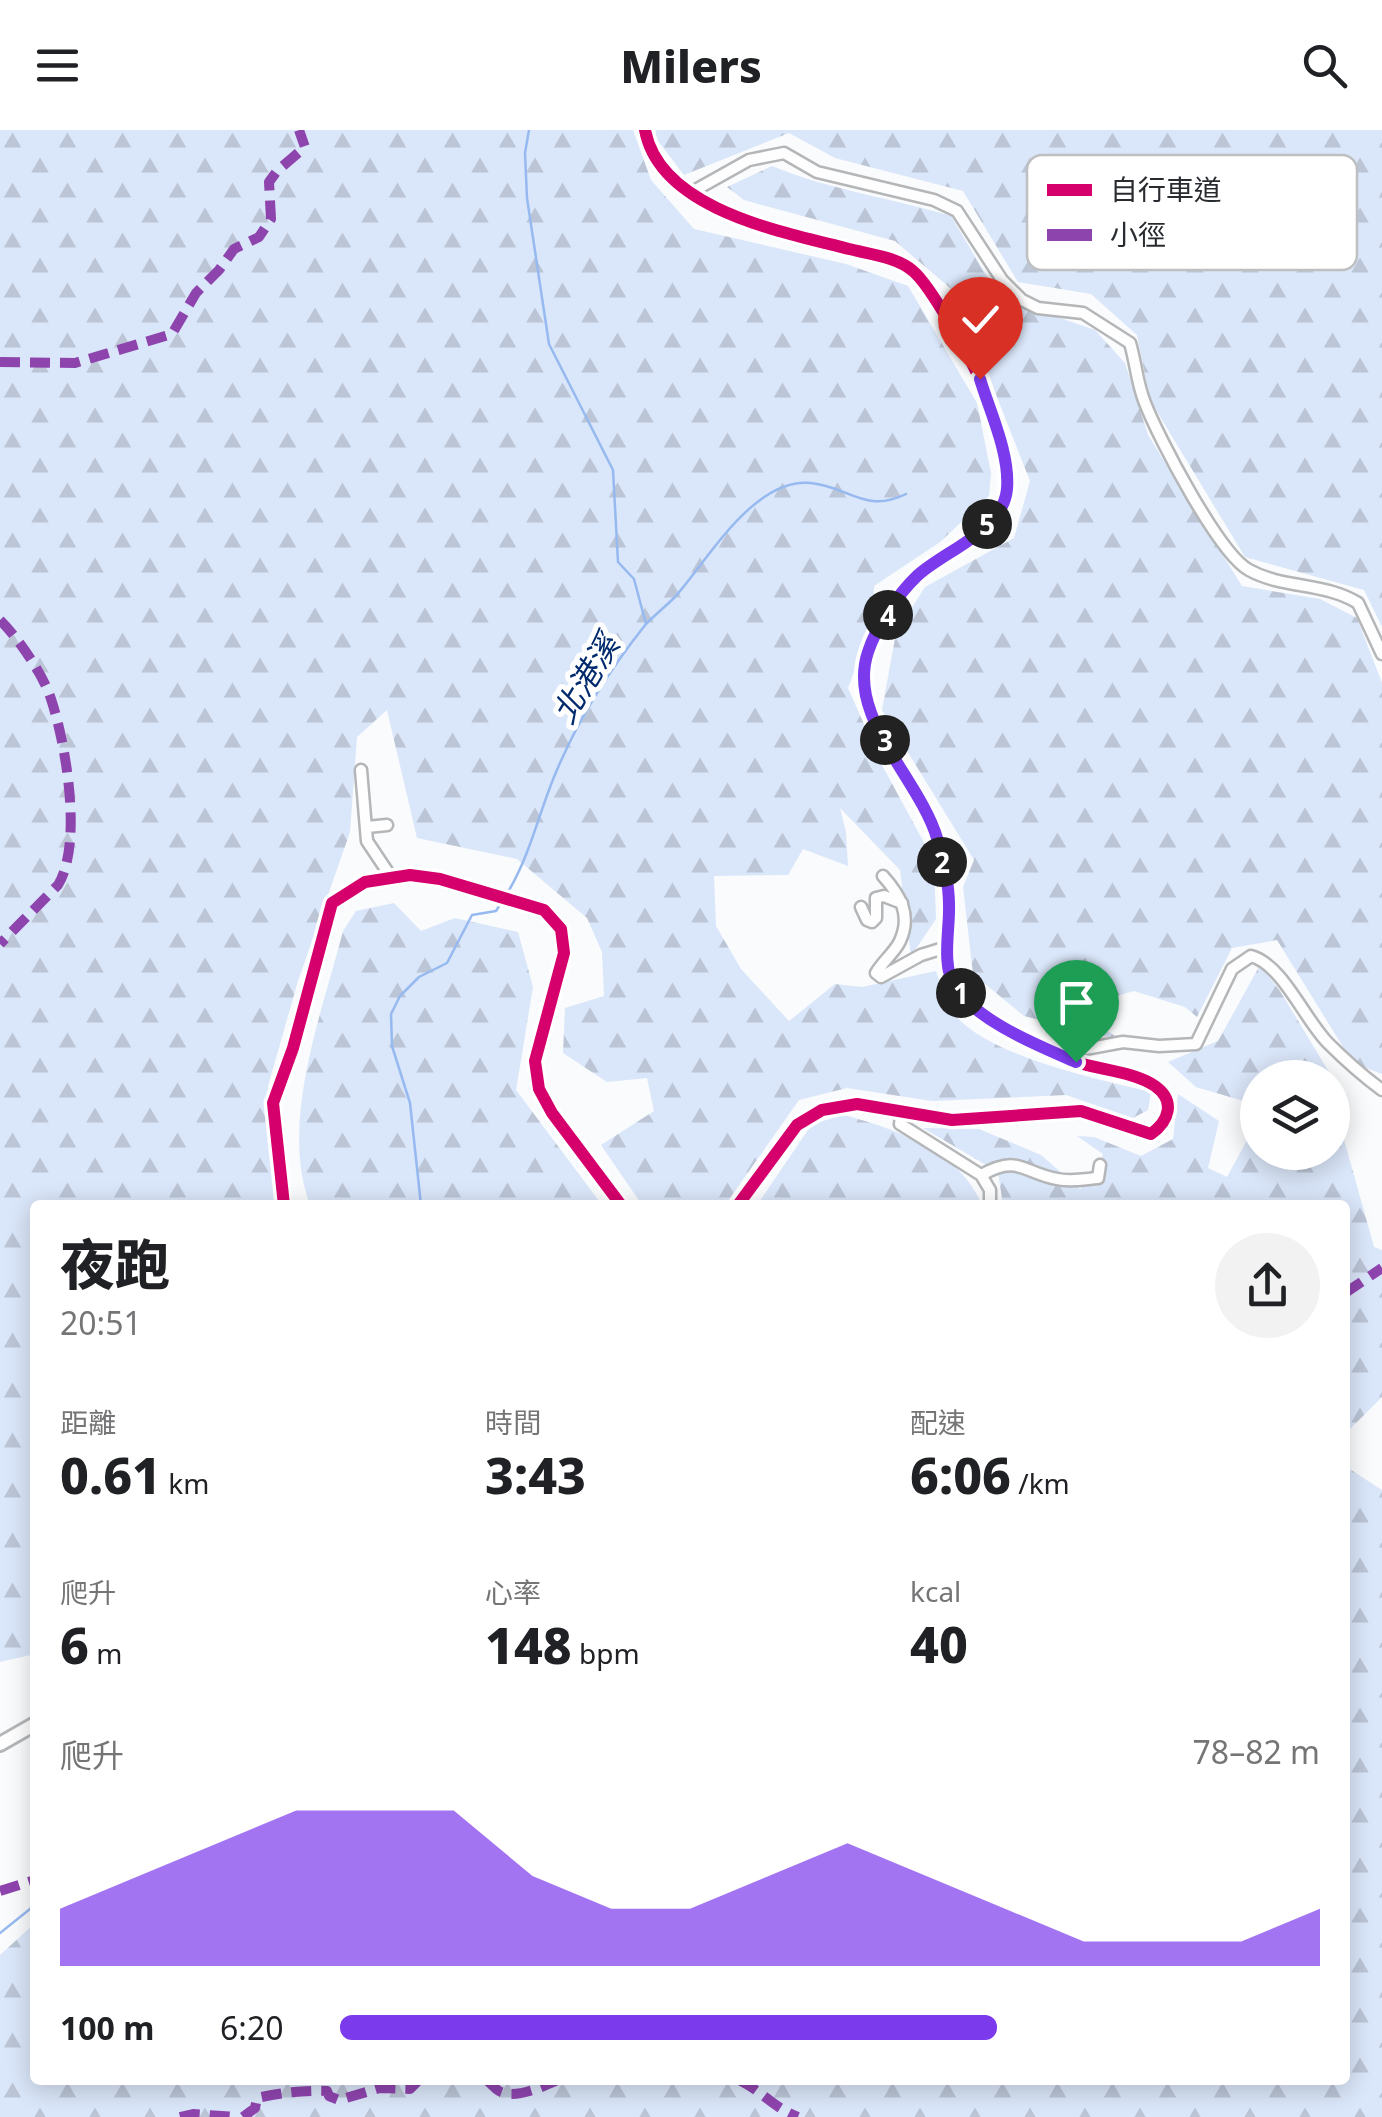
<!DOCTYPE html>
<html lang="zh-TW">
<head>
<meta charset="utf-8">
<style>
	body { margin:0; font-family:"Noto Sans","Noto Sans TC",sans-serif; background:#f2f2f2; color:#202124; height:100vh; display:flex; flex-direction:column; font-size:38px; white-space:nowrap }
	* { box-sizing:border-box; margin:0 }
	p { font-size:32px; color:#757577 }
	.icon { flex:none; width:55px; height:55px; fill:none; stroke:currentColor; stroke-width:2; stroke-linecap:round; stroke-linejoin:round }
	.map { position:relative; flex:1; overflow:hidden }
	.side { position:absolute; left:30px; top:1070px; width:1320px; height:885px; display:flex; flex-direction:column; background:#fff; border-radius:10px; box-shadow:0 5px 25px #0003 }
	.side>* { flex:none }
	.fabs { position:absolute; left:1240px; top:930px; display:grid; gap:20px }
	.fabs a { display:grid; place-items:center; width:110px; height:110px; border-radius:50%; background:#fff; box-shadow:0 5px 25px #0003; font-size:50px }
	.pin { position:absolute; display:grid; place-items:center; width:85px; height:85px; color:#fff; margin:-102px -42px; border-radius:50% 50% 50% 0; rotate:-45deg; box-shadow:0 0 10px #0007 }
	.pin .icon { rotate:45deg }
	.km { position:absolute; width:50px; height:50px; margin:-25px; border-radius:50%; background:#222; color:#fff; font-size:28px; line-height:50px; text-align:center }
	.round { display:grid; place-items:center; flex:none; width:105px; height:105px; border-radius:52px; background:#f2f2f2 }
	.head { display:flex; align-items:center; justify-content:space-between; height:170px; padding:0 30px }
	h1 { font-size:55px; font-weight:800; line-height:75px }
	.metrics { display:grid; grid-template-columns:repeat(3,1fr); gap:15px; height:170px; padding:10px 30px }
	.metrics div { display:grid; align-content:center }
	.metrics b { font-size:50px; font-weight:800 }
	.metrics small { font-size:28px; font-weight:400 }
	.metrics p { font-size:28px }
	.chart { height:280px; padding:20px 30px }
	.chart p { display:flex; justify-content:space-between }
	.chart svg { width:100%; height:180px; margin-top:10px; fill:#7c3aed; opacity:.7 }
	ul { padding:0 30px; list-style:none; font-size:32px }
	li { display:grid; grid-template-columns:160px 120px 1fr; align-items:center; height:75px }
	li i { height:25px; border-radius:12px; background:#7c3aed }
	header { display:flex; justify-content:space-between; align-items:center; height:130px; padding:0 30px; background:#fff; font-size:45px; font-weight:800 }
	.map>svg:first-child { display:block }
	.forest { fill:url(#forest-firs) }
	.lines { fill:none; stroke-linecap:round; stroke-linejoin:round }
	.stream { stroke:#96b9f0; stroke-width:2.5 }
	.minor-casing { stroke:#b4b6b8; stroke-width:15 }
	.tertiary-casing { stroke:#b4b6b8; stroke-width:18 }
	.minor { stroke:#fefeff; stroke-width:10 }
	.tertiary { stroke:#fefeff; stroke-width:12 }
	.quiet { stroke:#8e44ad; stroke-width:10; stroke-dasharray:20 10; stroke-linecap:butt }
	.cycleway-casing { stroke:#fff; stroke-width:19 }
	.cycleway { stroke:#d6006c; stroke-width:12 }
	.route-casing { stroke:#fff; stroke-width:20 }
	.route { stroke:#7c3aed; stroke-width:12 }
	.labels { text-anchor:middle; stroke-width:10; stroke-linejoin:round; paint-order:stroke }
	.water-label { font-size:32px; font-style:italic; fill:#002a6d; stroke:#fff }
	.key { fill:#fff; stroke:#bebfc1; stroke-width:2.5 }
	.key-label { font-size:28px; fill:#282b2f }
</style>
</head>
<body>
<header><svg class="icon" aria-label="menu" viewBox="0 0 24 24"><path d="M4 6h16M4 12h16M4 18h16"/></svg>Milers<svg class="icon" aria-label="search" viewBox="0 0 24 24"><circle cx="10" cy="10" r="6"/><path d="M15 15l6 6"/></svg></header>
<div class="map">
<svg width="1382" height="1987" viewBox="0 0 1382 1987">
	<defs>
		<pattern id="forest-firs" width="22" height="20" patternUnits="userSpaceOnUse" patternTransform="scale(2.5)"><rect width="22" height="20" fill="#dae6f9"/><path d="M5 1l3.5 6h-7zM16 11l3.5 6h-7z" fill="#bbc5d6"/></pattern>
	</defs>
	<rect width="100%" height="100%" fill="#f9fbfd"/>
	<path class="forest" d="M0 0H633L651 50 694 99 846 134 908 156 977 273 991 343 989 366 940 412 874 456 873 491 848 558 883 637 934 731 936 789 911 826 900 740 840 678 846 702 848 736 803 719 788 745 714 746 716 796 741 839 789 891 835 854 862 857 936 841C941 855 945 874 955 885 990 927 1098 949 1151 962L1148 980 1133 988 1066 965 932 971 847 958 799 970 725 1075H642L601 1015 654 981 647 948 607 952 563 923 565 878 604 866 602 822 587 788 517 729 417 708 387 580 357 607 350 702 298 851 268 956 274 1075H35V1524L0 1532Z
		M656 0H1382V497L1364 460 1245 427 1150 270 1137 205 1091 164 1018 152 963 61 835 28 789 3 684 45 655 7Z
		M772 36C829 60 892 68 951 86L999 167 1095 200 1125 233 1148 305 1242 456 1320 469 1357 488 1382 553V944L1353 933 1277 810 1232 818 1197 887 1185 877 1134 861 1086 875 1087 887 1121 910 1024 886 973 844 963 757 974 730 882 580 896 503 925 457 1014 408 1030 351 956 163 895 111 744 70 727 57Z
		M394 773 421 801 455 788 518 802 533 857 516 960 602 1075H310C279 992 322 884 343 801L356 781Z
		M1260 835 1280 861 1332 947 1258 948 1257 975 1196 957 1168 932 1218 911Z
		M1333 952 1343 1006 1374 1117 1382 1120V1267L1345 1304V1075H1003L998 1042 923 998 979 999 1041 1025 1080 1059 1094 1047 1103 1024 1077 1006 1094 1007 1141 1026 1173 1009 1178 964 1219 991 1208 1038 1227 1047 1257 992 1258 1022H1332Z
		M844 985C896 999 960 1021 982 1075H757L812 994Z
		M1345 1336 1382 1360V1987H0V1825L35 1793V1950H1345Z"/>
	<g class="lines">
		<path class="stream" d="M647 493C656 484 666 476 675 467 708 430 754 347 811 353 850 357 865 384 906 364
			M508 762C530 725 538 686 554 647 576 593 610 539 646 494L634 449 618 432 613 340 549 214 527 68 525 23 529 0
			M421 1075 410 973 392 916 391 884 400 866 419 847 447 833 472 785 496 781 501 773
			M0 1803 35 1775"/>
		<defs>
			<path id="minor" d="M690 63 749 30 784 23 817 42 934 70 957 81 1002 150 1022 170 1038 178 1083 183 1130 213C1136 233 1137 254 1145 273 1158 307 1219 424 1249 440 1283 459 1324 452 1358 473L1382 524
				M361 640 367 711 391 747
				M367 697 387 695
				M883 746C900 765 912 785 900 811 895 822 883 831 876 843L881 847 921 825 947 817
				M861 777 867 790 872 792 876 788V768L884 766 902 773
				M1058 924 1123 912 1159 916 1196 914 1232 839 1251 826C1282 834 1305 890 1328 913 1345 930 1363 946 1382 960
				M902 980 900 994 981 1045 990 1060V1075
				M981 1045C1019 1024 1021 1042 1057 1049 1071 1052 1085 1049 1098 1048L1100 1035"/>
			<path id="tertiary" d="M645 0C660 80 783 102 849 119 869 124 897 127 913 141 931 156 970 227 980 250 991 276 1010 333 1007 360 1002 403 944 420 917 446 891 470 863 516 863 552 865 603 922 657 937 708 943 728 949 753 949 774 950 799 941 834 955 856 975 889 1047 924 1083 934 1104 940 1137 943 1155 956 1176 971 1169 991 1151 1004L1081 981 952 990 857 974 822 980 797 995 738 1075
				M284 1075 273 973 293 918 332 773 365 752 410 745 440 749 544 780 561 799 564 823 535 931 539 959 552 983 621 1075
				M0 1614 35 1594"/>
		</defs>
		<use href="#minor" class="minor-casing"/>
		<use href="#tertiary" class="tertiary-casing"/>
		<use href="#minor" class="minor"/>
		<use href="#tertiary" class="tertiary"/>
		<path class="quiet" d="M0 232 75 233 172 204 196 163 219 140 234 119 259 107 271 89 269 52 277 41 305 17 299 0
			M0 490C18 508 43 544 51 569 66 614 83 714 58 755L0 814
			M1345 1163 1382 1138
			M0 1761 35 1750
			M486 1950C491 1953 494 1958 499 1961 515 1970 544 1956 558 1950
			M625 1950H656
			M739 1950C762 1961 774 1978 798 1987
			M180 1987 193 1984 236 1987
			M243 1987 255 1978 257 1968C280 1963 303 1960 327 1961L329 1966 339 1970 380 1958 410 1959 419 1950"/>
		<defs>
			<path id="cycleway" d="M645 0C660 80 783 102 849 119 869 124 897 127 913 141 931 156 970 227 980 250 991 276 1010 333 1007 360 1002 403 944 420 917 446 891 470 863 516 863 552 865 603 922 657 937 708 943 728 949 753 949 774 950 799 941 834 955 856 975 889 1047 924 1083 934 1104 940 1137 943 1155 956 1176 971 1169 991 1151 1004L1081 981 952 990 857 974 822 980 797 995 738 1075
				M284 1075 273 973 293 918 332 773 365 752 410 745 440 749 544 780 561 799 564 823 535 931 539 959 552 983 621 1075"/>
		</defs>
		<use href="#cycleway" class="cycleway-casing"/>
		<use href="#cycleway" class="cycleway"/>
	</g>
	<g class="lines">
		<defs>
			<path id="route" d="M980 249C990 282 1010 324 1007 359 1003 402 945 420 917 446 898 464 876 497 868 522 846 587 919 648 937 708 943 728 949 754 949 775 950 799 941 835 955 857 978 892 1040 916 1076 932"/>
		</defs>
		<use href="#route" class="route-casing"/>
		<use href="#route" class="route"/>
	</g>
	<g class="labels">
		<g class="water-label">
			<text transform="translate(586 549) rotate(-59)" y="11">北港溪</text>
		</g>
	</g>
	<rect x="1027" y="25" width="330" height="115" rx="15" class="key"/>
	<rect x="1047" y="54" width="45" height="12" fill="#d6006c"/>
	<rect x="1047" y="99" width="45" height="12" fill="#8e44ad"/>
	<g class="key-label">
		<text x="1110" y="70">自行車道</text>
		<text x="1110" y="115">小徑</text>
	</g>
</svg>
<div class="fabs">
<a><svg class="icon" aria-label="layers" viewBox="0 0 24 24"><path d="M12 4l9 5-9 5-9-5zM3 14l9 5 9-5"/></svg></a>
</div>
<div class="pin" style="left:1076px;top:932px;background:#1e9e55"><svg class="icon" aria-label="arrive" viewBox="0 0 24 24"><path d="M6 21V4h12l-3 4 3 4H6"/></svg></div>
<div class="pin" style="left:980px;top:249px;background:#d93025"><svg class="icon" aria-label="check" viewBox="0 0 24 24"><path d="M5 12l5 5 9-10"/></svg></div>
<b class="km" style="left:961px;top:863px">1</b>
<b class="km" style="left:942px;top:732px">2</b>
<b class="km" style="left:885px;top:610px">3</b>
<b class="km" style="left:888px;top:485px">4</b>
<b class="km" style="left:987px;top:394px">5</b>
<section class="side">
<div class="head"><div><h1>夜跑</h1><p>20:51</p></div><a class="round"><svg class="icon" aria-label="share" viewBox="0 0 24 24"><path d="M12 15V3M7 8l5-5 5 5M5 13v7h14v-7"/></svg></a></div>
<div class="metrics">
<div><p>距離</p><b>0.61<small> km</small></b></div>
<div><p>時間</p><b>3:43</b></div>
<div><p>配速</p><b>6:06<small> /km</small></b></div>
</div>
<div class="metrics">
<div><p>爬升</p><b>6<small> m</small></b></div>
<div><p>心率</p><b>148<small> bpm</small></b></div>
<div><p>kcal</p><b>40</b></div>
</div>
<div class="chart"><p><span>爬升</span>78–82 m</p>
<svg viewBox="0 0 160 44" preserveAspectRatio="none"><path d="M0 44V30L10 22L20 14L30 6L40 6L50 6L60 22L70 30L80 30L90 22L100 14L110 22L120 30L130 38L140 38L150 38L160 30V44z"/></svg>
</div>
<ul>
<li><b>100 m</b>6:20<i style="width:67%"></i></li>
</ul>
</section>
</div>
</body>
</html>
